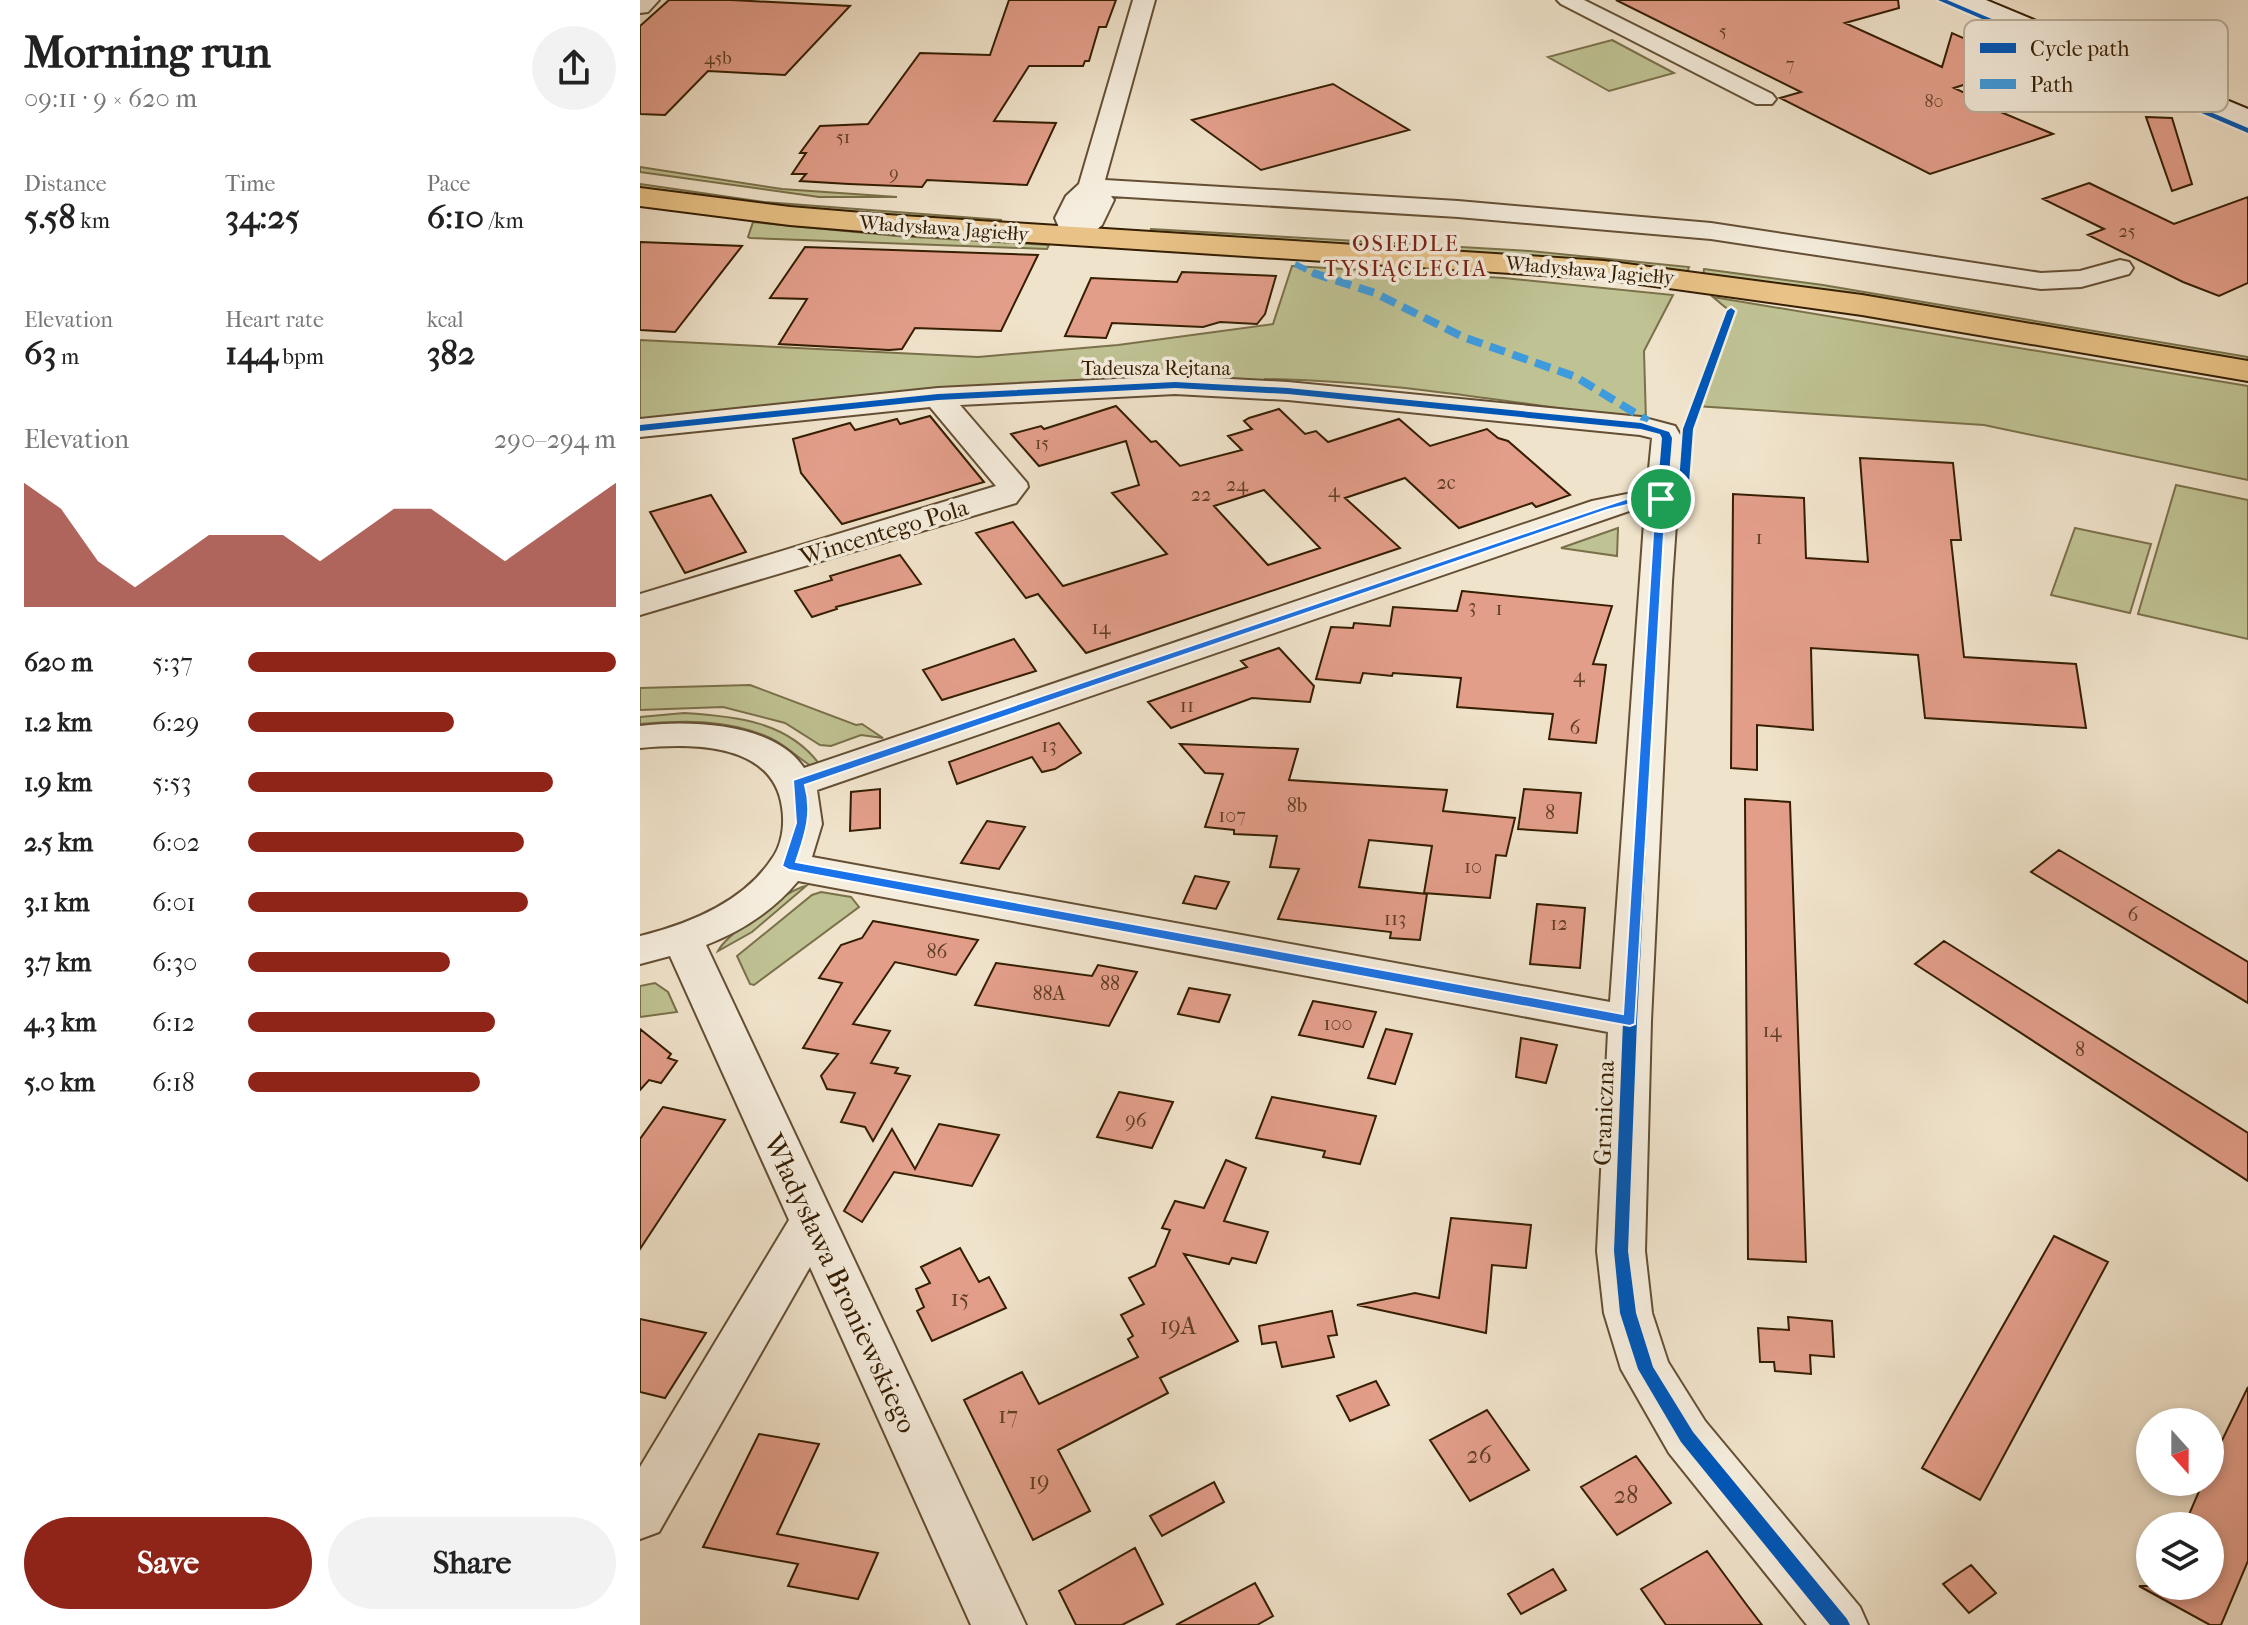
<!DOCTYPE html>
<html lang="en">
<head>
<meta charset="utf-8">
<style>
	body { margin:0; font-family:"IM FELL French Canon",serif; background:#f2f2f2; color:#222; height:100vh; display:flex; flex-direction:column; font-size:30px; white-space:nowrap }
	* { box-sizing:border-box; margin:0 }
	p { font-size:26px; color:#767676 }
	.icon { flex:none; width:44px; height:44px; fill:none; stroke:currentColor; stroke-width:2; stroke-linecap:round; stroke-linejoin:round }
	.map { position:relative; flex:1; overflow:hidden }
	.details { display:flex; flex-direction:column; background:#fff; width:640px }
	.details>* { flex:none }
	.needle { width:52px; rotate:159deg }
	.tools { position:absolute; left:1496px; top:1408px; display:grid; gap:16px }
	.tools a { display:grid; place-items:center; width:88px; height:88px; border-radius:50%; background:#fff; box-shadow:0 4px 12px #0003; font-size:40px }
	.pin { position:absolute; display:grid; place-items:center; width:68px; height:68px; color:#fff; margin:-34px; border:4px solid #fff; border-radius:50%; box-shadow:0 2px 8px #0007 }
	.round { display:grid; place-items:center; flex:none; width:84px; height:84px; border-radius:42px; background:#f2f2f2 }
	.headline { display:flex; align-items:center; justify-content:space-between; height:136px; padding:0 24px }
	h1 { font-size:44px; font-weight:800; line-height:60px }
	.stats { display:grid; grid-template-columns:repeat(3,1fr); gap:12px; height:136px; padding:8px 24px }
	.stats div { display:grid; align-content:center }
	.stats b { font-size:34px; font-weight:800 }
	.stats small { font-size:22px; font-weight:400 }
	.stats p { font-size:22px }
	.chart { height:224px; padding:16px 24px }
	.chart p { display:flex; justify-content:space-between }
	.chart svg { width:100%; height:144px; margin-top:8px; fill:#8f2418; opacity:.7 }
	.button { display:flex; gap:16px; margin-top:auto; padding:16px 24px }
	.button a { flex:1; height:92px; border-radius:48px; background:#8f2418; color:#fff; font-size:32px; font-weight:800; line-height:92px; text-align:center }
	.button a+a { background:#f2f2f2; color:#222 }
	ul { padding:0 24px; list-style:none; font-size:26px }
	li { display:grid; grid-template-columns:128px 96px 1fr; align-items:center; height:60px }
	li i { height:20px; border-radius:10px; background:#8f2418 }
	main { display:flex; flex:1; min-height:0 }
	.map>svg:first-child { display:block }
	.green { fill:#bfc293; stroke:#7a704a; stroke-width:2 }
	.building { fill:#e39e8a; stroke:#351e02; stroke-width:2; fill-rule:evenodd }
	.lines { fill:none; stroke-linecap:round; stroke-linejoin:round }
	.street-casing { stroke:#644f34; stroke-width:4 }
	.secondary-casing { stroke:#351e02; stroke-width:4 }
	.primary-casing { stroke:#351e02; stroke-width:4 }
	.street { fill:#f5eddd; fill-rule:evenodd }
	.secondary { fill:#f5eddd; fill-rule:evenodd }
	.primary { fill:#e8c286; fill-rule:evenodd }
	.quiet-far1 { stroke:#3e9bdd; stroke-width:6; stroke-dasharray:13 6; stroke-linecap:butt }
	.quiet { stroke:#3e9bdd; stroke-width:8; stroke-dasharray:16 8; stroke-linecap:butt }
	.cycleway-casing { stroke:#f5eddd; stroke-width:5 }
	.cycleway { fill:#0057b8; fill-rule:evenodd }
	.route { fill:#1a73e8; stroke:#fff; stroke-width:2; fill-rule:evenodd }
	.labels { text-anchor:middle; stroke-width:7; stroke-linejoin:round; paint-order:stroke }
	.far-number-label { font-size:18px; fill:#603e24 }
	.far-street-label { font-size:20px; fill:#351e02; stroke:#f5eddd }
	.number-label { font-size:20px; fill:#603e24 }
	.far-neighbourhood-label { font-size:22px; letter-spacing:2px; fill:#7a1f14; stroke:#f5eddd }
	.street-label { font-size:24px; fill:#351e02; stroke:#f5eddd }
	.near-number-label { font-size:24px; fill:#603e24 }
	.near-street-label { font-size:28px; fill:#351e02; stroke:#f5eddd }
	.key { fill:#f5eddd; stroke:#bbaf9b; stroke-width:2 }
	.key-label { font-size:22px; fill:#351e02 }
</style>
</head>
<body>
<main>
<section class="details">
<div class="headline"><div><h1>Morning run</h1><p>09:11 · 9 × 620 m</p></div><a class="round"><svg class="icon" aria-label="share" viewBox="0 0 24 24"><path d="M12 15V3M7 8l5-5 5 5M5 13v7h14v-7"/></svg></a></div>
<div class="stats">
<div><p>Distance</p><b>5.58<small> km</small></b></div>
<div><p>Time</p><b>34:25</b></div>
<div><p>Pace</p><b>6:10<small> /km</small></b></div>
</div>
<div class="stats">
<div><p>Elevation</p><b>63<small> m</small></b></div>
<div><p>Heart rate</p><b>144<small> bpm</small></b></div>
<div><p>kcal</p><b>382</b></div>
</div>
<div class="chart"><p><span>Elevation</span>290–294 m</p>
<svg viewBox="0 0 160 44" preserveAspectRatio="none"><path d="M0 44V6L10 14L20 30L30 38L40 30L50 22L60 22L70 22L80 30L90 22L100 14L110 14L120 22L130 30L140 22L150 14L160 6V44z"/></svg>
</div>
<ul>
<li><b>620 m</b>5:37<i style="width:100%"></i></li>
<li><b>1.2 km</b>6:29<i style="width:56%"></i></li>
<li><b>1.9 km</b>5:53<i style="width:83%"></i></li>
<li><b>2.5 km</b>6:02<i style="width:75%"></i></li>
<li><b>3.1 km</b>6:01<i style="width:76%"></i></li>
<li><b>3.7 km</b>6:30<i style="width:55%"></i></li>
<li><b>4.3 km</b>6:12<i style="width:67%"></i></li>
<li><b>5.0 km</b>6:18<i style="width:63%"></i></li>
</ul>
<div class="button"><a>Save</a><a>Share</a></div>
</section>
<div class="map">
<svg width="1608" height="1625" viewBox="0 0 1608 1625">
	<rect width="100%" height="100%" fill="#f0e3cb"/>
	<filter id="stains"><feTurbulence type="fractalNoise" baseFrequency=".0025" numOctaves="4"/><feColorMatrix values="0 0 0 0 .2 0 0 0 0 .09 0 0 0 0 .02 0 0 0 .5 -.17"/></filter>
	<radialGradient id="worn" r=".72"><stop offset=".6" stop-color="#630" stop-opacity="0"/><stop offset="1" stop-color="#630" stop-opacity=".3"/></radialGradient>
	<path class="green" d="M972 40 1034 73 969 91 908 57Z
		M0 167 142 189 257 197H179L0 172Z
		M0 184 124 202 361 220 360 227 267 221 0 191Z
		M113 222 257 236 409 245 407 249 110 238 108 237Z
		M511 229 890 251 1049 267 1047 273 510 235Z
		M652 266 864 278 1033 295 1004 351 1006 421C880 403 752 381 625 379L623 383 0 423V340L338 357 478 345 633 324Z
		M1064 269 1183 285 1608 357V365L1063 276Z
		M1073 297 1608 386V480L1344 425 1056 406 1091 312Z
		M1536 485 1608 500V639L1498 614Z
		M978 528 977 556 921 548Z
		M1435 528 1511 544 1490 613 1411 595Z
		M110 685 216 725 222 724 243 738 221 735 191 746 180 745 145 723 83 707 0 710V688Z
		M44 713C94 716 148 721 180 765L171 766C157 757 145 745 130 738 89 719 44 720 0 724V717Z
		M166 886 112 932 78 951C86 935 149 889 166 886Z
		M181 892 211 897 219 907 114 985 110 984 97 956 172 895Z
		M15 983 28 992 37 1012 0 1017V986Z"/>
	<path class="building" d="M29 0H91L210 6 145 75 68 71 25 115 0 114V26Z
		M369 0H476L466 27H459L449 61H445L443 66H389L354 121 416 123 387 185 287 180 282 187 209 184 160 181 166 174H152L166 153H160L180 126 228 124 280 53 350 55Z
		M976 0H1258L1259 8 1205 23 1302 67 1312 33 1385 65 1314 88 1359 109 1356 110 1413 134 1290 174 1140 98 1161 92Z
		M693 84 769 130 621 170 552 120Z
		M1506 117 1532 118 1552 184 1532 191Z
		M1449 183 1534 224 1608 197V283L1579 296 1543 282 1448 235 1464 229 1403 199Z
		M0 242 102 246 35 332 0 330Z
		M165 247 398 255 361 331 275 328 262 349 249 350 139 344 167 299 130 298Z
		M542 272 636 276 625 314 617 324 580 322 563 327 472 323 466 338 425 336 451 278 537 282Z
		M476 406 511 442 516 441 540 466 602 450 588 436 612 429 604 421 609 418 639 409 665 434 676 431 688 442 759 419 790 446 847 429 858 438 868 441 930 495 896 507 892 503 819 528 765 478 705 498 760 548 446 653 398 594 386 598 336 533 373 522 423 586 527 554 472 493 499 485 486 441 399 466 371 434 401 426 404 429ZM624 490 680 548 628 565 574 506Z
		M290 416 344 482 202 524 161 473 153 439 210 423 215 430 257 419 260 424Z
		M1220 458 1313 463 1321 540H1311L1324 657 1436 664 1446 728 1285 718 1278 655 1171 648 1173 730 1117 725V770L1091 768 1093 494 1164 498 1166 558 1228 562Z
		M71 495 106 552 45 573 10 512Z
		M260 555 281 584 196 607 197 609 172 617 155 591 192 580 190 576Z
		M822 591 972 606 953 664 966 665 956 743 909 739 913 714 817 707 821 678 753 673 752 676 723 673 720 683 676 679 691 627 713 628 714 623 750 626 753 607 817 611Z
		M374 639 396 671 302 700 283 670Z
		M639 648 674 686 670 702 612 698 531 728 508 702 607 667 601 661Z
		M419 723 441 753 415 769 402 772 392 757 317 784 309 762Z
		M540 744 658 749 649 780 807 790 803 811 875 818 866 856 856 855 850 898 784 893 792 846 729 840 719 887 787 894 780 940 750 938 751 932 638 919 659 869 630 867 637 836 594 834V830L565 827 583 774 565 773Z
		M240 789V828L210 831 211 792Z
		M884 789 941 793 937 833 878 829Z
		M1105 799 1150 802 1166 1262 1108 1259Z
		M347 821 385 827 359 869 321 863Z
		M1419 850 1608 962V1003L1391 872Z
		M555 876 589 882 576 909 543 903Z
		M897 904 945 908 940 968 890 964Z
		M233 921 338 940 316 975 255 962 213 1024 250 1031 231 1063 258 1068 255 1073 270 1076 233 1141 225 1127 201 1122 215 1093 187 1089 181 1076 198 1054 163 1048 202 983 179 978 201 945 222 938Z
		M1304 941 1608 1133V1181L1275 964Z
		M356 963 452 976 458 965 497 972 469 1026 335 1005Z
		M549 988 590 995 579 1022 538 1014Z
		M673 1001 736 1012 723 1047 659 1035Z
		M0 1029 31 1054 28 1058 37 1061 21 1083 9 1080 0 1090Z
		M746 1029 772 1034 755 1084 728 1078Z
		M881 1038 917 1045 906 1083 876 1077Z
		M479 1092 533 1102 512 1148 457 1137Z
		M632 1097 736 1116 720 1164 683 1157 685 1151 616 1138Z
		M23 1107 85 1120 0 1249V1139Z
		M299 1124 359 1135 332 1186 254 1172 222 1222 204 1211 252 1129 275 1169Z
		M586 1160 606 1168 584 1221 628 1232 616 1263 592 1258 589 1264 544 1254 598 1341 520 1378 528 1393 418 1450 450 1511 393 1540 324 1400 382 1372 399 1404 498 1357 488 1339 493 1336 481 1315 504 1304 489 1278 515 1266 530 1230 522 1228 535 1201 564 1208Z
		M811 1218 891 1225 886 1268 852 1265 846 1333 717 1305 775 1293 799 1298Z
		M1414 1236 1468 1262 1340 1500 1282 1468Z
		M320 1248 339 1282 349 1277 366 1308 292 1341 277 1311 284 1307 276 1289 290 1283 281 1267Z
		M692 1311 697 1335 688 1336 694 1357 642 1367 636 1342 622 1344 619 1326Z
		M1148 1317 1192 1321 1194 1357 1170 1355 1171 1374 1135 1371 1134 1362H1120L1118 1328 1149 1330Z
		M0 1319 66 1333 25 1398 0 1392Z
		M736 1381 749 1405 710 1421 697 1396Z
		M1608 1387V1561L1581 1625H1570L1499 1586H1570V1526H1544L1563 1482H1570V1465Z
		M847 1410 889 1470 830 1501 790 1440Z
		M119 1434 179 1444 137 1534 238 1553 218 1599 148 1586 158 1564 63 1547Z
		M996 1456 1031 1503 977 1535 941 1487Z
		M574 1482 584 1502 522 1536 510 1516Z
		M495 1548 523 1604 482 1625H436L419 1591Z
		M1067 1551 1106 1604 1122 1625H1026L1001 1589Z
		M1331 1565 1356 1593 1329 1613 1303 1584Z
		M913 1569 926 1590 881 1614 868 1594Z
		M615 1583 633 1616 617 1625H536Z"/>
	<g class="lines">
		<defs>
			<path id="street" d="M0 0H19L8 12 0 13Z
				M493 0H515L465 180 818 201 1071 223 1401 273 1440 271 1480 260 1489 262 1493 268 1489 274 1441 287 1401 289 1071 239 818 217 471 196 474 200 462 225 443 242H425L415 218 426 196 439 184Z
				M917 0H944L1132 94 1136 99 1132 104H1116L921 4Z
				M535 376 648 382 1001 417 1035 426 1042 438 1032 582 1011 1021 1005 1251 1012 1313 1028 1362 1065 1421 1220 1607 1228 1625H1167L1029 1453 981 1369 964 1313 957 1251 968 1032 158 881C133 911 102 931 66 945L386 1625H331L170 1267 19 1532 0 1539V1467L149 1220 30 956 0 964V936C48 924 102 903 131 860 142 846 145 825 142 807 133 742 51 743 0 748V726C48 720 134 722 164 768L952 501 1007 490 1012 438 1000 435 648 400 535 394 320 405 387 483 388 487 376 503 0 615V594L356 486 290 407 0 437V419L298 388ZM995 509H1005L970 1002 172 857 182 824 177 790Z"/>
			<path id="secondary" d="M1313 0H1346L1608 109V127L1316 5Z"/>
			<path id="primary" d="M0 188 150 207 247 215 964 261 1222 295 1608 361V381L1222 315 964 279 247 233 150 225 0 206Z"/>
		</defs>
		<use href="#street" class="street-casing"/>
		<use href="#secondary" class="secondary-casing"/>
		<use href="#primary" class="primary-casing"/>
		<use href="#street" class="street"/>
		<use href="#secondary" class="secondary"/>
		<use href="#primary" class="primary"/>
		<path class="quiet-far1" d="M655 264 677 275"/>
		<path class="quiet" d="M673 273 735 293 823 337 936 377 1008 421"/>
		<defs>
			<path id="cycleway" d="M1298 0H1307L1608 128V133Z
				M1091 308 1095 311 1053 429 1047 509 1046 511H1038L1037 509 1043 429 1087 311Z
				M535 382 648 388 1001 423 1029 432 1032 438 1020 582 997 1021 988 1251 996 1313 1013 1367 1053 1432 1207 1619 1210 1625H1190L1041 1442 998 1369 980 1313 974 1251 983 1021 1010 582 1022 438 1020 434 1001 429 648 394 535 388 298 400 0 431V425L298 394Z"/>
		</defs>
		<use href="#cycleway" class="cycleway-casing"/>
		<use href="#cycleway" class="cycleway"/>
	</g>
	<path class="route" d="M995 496H1021L1026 499 995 1024 990 1026 149 870 142 866 156 823 153 780ZM1015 502 983 1014 156 862C165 835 173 814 165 785L967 510 995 503Z"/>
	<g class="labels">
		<g class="far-number-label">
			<text x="1083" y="37">5</text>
			<text x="78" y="64">45b</text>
			<text x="1150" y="70">7</text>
			<text x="1294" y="107">80</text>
			<text x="203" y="143">51</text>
			<text x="254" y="179">9</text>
			<text x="1487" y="237">25</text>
			<text x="402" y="449">15</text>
		</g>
		<g class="far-street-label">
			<text transform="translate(304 228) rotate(4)" y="7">Władysława Jagiełły</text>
			<text transform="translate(950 270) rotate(5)" y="7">Władysława Jagiełły</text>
			<text x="516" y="375">Tadeusza Rejtana</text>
		</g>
		<g class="number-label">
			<text x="806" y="489">2c</text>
			<text x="597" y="491">24</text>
			<text x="694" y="497">4</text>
			<text x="561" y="501">22</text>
			<text x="1119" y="544">1</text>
			<text x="832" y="613">3</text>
			<text x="859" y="615">1</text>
			<text x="461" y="634">14</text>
			<text x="939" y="682">4</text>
			<text x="547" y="712">11</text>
			<text x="935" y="734">6</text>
			<text x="409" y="752">13</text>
			<text x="657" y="812">8b</text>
			<text x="910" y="819">8</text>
			<text x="592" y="822">107</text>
			<text x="833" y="873">10</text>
			<text x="1493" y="921">6</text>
			<text x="755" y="925">113</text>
			<text x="919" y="930">12</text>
			<text x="297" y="958">86</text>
			<text x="470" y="990">88</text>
			<text x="409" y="1000">88A</text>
			<text x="698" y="1030">100</text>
			<text x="1132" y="1037">14</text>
			<text x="1440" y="1056">8</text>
			<text x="496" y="1127">96</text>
		</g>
		<g class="far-neighbourhood-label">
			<text x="766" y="251">OSIEDLE<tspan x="766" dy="25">TYSIĄCLECIA</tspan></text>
		</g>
		<g class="street-label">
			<text transform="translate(244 532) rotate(-17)" y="8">Wincentego Pola</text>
			<text transform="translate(964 1113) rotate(-88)" y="8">Graniczna</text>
		</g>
		<g class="near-number-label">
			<text x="320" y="1306">15</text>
			<text x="538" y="1334">19A</text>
			<text x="368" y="1423">17</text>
			<text x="839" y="1463">26</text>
			<text x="399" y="1489">19</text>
			<text x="986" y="1503">28</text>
		</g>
		<g class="near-street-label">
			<text transform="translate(201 1283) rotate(65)" y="10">Władysława Broniewskiego</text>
		</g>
	</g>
	<rect x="1324" y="20" width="264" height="92" rx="12" class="key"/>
	<rect x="1340" y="43" width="36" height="10" fill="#0057b8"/>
	<rect x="1340" y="79" width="36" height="10" fill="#3e9bdd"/>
	<g class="key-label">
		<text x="1390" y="56">Cycle path</text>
		<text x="1390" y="92">Path</text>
	</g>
	<rect width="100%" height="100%" filter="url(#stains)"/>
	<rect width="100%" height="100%" fill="url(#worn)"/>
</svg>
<div class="tools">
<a><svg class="needle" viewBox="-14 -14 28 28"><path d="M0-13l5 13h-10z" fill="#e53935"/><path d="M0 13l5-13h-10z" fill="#767676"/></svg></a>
<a><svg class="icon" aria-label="layers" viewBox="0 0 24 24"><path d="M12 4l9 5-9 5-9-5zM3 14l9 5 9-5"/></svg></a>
</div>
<div class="pin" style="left:1021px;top:499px;background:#1e9e55"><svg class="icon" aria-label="arrive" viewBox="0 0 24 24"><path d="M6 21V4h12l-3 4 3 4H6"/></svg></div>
</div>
</main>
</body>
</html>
